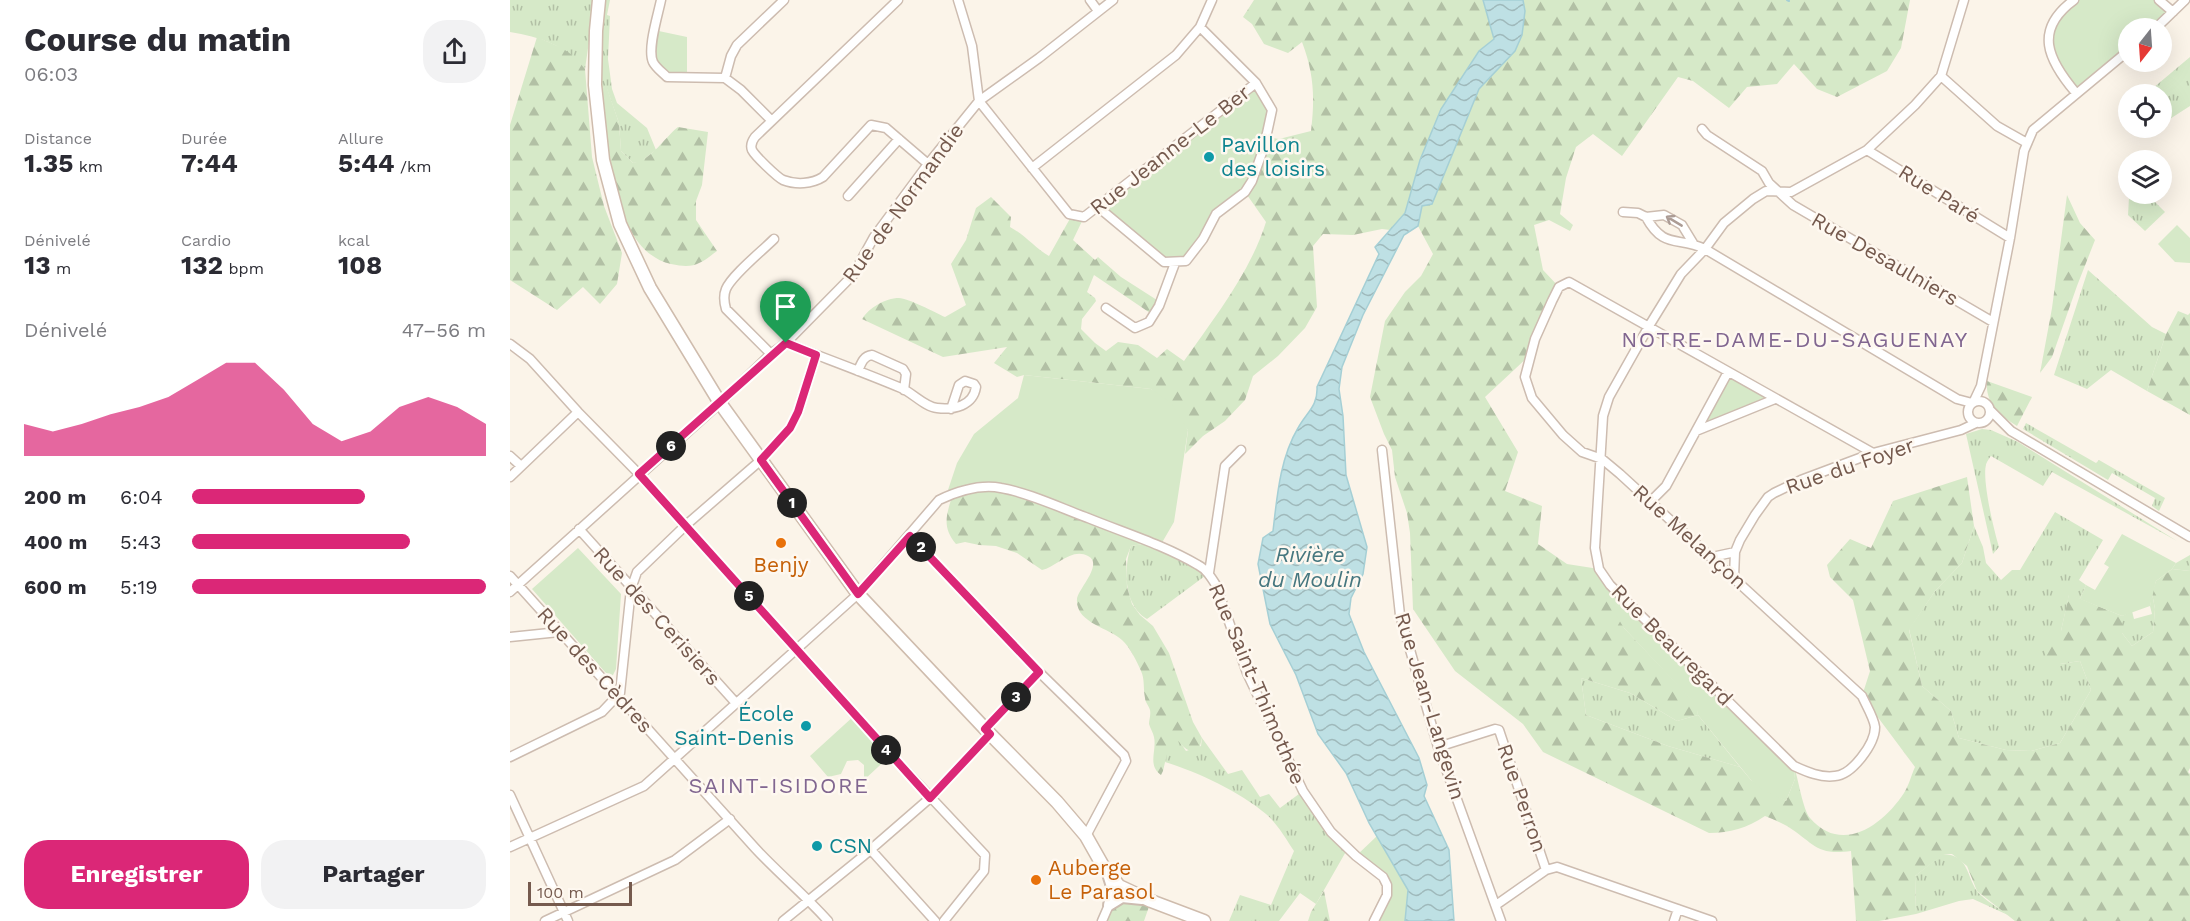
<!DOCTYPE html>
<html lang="fr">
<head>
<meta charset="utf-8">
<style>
	body { margin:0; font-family:"Work Sans",sans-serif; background:#f2f2f3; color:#2b2b33; height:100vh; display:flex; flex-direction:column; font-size:22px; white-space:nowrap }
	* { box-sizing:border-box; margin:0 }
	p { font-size:20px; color:#7c7c81 }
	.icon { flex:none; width:33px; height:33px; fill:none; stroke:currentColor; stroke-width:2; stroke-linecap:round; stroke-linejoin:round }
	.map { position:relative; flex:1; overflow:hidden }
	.panel { display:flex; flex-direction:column; background:#fff; width:510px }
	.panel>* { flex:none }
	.needle { width:39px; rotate:197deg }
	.buttons { position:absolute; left:1608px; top:18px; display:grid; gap:12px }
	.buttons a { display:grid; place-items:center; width:54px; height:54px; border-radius:50%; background:#fff; box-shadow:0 6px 24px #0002; font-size:30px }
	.scale { position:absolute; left:18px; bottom:15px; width:104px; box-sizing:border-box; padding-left:6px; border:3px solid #755a4e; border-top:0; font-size:16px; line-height:21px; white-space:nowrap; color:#755a4e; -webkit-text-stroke:4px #fef8f0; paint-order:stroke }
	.pin { position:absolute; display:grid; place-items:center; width:51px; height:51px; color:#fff; margin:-62px -26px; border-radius:50% 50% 50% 0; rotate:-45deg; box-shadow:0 0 6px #0007 }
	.pin .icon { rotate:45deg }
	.km { position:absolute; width:30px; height:30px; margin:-15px; border-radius:50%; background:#222; color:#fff; font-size:16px; line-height:30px; text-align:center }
	.round { display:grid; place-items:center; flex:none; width:63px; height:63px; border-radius:24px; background:#f2f2f3 }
	.headline { display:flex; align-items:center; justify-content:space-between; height:102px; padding:0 24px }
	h1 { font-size:33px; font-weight:700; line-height:45px }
	.metrics { display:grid; grid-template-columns:repeat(3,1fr); gap:9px; height:102px; padding:6px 24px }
	.metrics div { display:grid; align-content:center }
	.metrics b { font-size:26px; font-weight:700 }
	.metrics small { font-size:16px; font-weight:400 }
	.metrics p { font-size:16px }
	.chart { height:168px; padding:12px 24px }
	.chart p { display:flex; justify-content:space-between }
	.chart svg { width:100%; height:108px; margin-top:6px; fill:#db2777; opacity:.7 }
	.primary-button { display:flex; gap:12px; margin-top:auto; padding:12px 24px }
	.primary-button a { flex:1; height:69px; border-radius:24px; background:#db2777; color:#fff; font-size:24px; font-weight:700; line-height:69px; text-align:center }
	.primary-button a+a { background:#f2f2f3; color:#2b2b33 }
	ul { padding:0 24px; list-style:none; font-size:20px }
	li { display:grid; grid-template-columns:96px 72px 1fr; align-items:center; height:45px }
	li i { height:15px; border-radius:8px; background:#db2777 }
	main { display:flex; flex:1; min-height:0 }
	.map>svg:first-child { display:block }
	.grass { fill:url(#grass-tufts) }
	.forest { fill:url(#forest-firs) }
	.park { fill:#d6e9c8 }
	.water { fill:url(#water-waves); stroke:#a5cfd5; stroke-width:1.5 }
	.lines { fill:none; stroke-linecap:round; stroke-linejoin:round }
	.stream { stroke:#a5cfd5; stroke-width:2 }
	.minor-casing { stroke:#cdbcb0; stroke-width:11 }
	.tertiary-casing { stroke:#cdbcb0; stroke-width:14 }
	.secondary-casing { stroke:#cfbcad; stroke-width:15 }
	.minor { stroke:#fff; stroke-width:8 }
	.tertiary { stroke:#fff; stroke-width:10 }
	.secondary { stroke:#fff; stroke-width:12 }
	.oneway { stroke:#ac9c95 }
	.route-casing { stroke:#fff; stroke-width:12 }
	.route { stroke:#db2777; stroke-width:8 }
	.culture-dot { fill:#0f9aa8; stroke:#fef8f0; stroke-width:2 }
	.food-dot { fill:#e8710a; stroke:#fef8f0; stroke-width:2 }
	.labels { text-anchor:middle; stroke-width:5; stroke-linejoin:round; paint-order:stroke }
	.culture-label { font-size:21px; fill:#0d838f; stroke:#fef8f0; text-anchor:start }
	.street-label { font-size:21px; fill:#755a4e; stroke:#fef8f0 }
	.food-label { font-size:21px; fill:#c56008; stroke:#fef8f0 }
	.neighbourhood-label { font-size:22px; letter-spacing:1.5px; fill:#816690; stroke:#fef8f0 }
	.water-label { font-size:22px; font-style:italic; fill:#46777f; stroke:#fef8f0 }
</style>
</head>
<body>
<main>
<section class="panel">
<div class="headline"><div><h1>Course du matin</h1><p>06:03</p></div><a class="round"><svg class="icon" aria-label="share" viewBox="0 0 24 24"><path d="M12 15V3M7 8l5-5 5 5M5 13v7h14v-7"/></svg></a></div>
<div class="metrics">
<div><p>Distance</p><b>1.35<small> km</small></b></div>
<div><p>Durée</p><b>7:44</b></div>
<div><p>Allure</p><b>5:44<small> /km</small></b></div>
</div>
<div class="metrics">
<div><p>Dénivelé</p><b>13<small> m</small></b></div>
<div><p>Cardio</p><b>132<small> bpm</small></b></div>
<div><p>kcal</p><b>108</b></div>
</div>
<div class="chart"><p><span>Dénivelé</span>47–56 m</p>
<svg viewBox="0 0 160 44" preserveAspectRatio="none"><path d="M0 44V31L10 34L20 31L30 27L40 24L50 20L60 13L70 6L80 6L90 17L100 31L110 38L120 34L130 24L140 20L150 24L160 31V44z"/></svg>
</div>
<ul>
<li><b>200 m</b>6:04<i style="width:59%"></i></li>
<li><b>400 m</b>5:43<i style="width:74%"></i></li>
<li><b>600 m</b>5:19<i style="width:100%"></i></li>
</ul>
<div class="primary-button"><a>Enregistrer</a><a>Partager</a></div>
</section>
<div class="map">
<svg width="1680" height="921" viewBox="0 0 1680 921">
	<defs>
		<pattern id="grass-tufts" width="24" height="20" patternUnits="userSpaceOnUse" patternTransform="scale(1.5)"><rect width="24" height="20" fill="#d6e9c8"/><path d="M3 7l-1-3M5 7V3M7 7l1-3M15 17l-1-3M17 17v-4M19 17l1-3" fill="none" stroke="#b2c0a5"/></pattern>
		<pattern id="forest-firs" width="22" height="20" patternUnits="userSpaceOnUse" patternTransform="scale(1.5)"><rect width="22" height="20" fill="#d6e9c8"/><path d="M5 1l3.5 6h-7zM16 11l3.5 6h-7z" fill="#b2c0a5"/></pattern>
		<pattern id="water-waves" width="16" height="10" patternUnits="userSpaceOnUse" patternTransform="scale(1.5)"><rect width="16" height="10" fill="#bee0e4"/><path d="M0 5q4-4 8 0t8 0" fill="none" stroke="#9fb9bb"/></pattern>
	</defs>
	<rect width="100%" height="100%" fill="#fbf4e9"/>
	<path class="grass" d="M0 0H85L75 69C55 45 30 37 0 32Z
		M95 0H100L97 15 100 16 98 59 102 89 107 103 137 128 146 150 130 162 123 163 111 151 109 123 97 89 92 87 90 56Z
		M1680 57V106L1652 124V94H1636Z
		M1623 194H1637L1655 212 1635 231 1618 215 1619 198Z
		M1578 270 1642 327 1656 334 1637 391 1601 370 1577 389 1544 375Z
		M1516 423 1586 463 1589 460 1655 498 1649 511 1642 506 1645 498 1602 473 1598 480 1513 429Z
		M1472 429 1481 430 1508 442 1667 541 1542 472 1533 486 1481 456C1480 457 1476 463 1476 465 1472 480 1484 531 1489 547L1483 554 1456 434Z
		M1545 512 1593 540 1569 580 1576 585 1570 599 1559 595 1551 631 1550 664 1570 661 1581 690 1550 743 1521 751 1496 750 1449 738 1441 711 1412 686 1399 629 1425 591 1452 563 1464 526 1473 547 1476 563 1491 580 1502 570H1510Z
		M633 544 650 546 699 573 637 619C614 606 613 569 621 546Z
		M1680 555V571L1662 569 1666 563Z
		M1642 593 1645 609 1643 632 1622 646 1612 633V616L1622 611 1624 619 1642 614 1640 606Z
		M1071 678 1120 693 1167 721 1188 715 1230 767 1158 746 1076 715Z
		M659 732 666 736 676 751 691 746 692 738 718 774 732 770 750 797 759 794 770 808 793 791 838 848 806 904 790 893 769 921H719L730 895 761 905 784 851C776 839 767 823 756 814 730 792 688 772 655 762Z
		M1433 854C1459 855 1456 875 1467 891 1474 900 1489 908 1498 915L1463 899 1449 901 1406 914 1405 876Z"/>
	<path class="forest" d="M744 0H973L984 39 969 51 919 138 910 160 895 213 880 230 872 229 843 235 813 234 803 246 807 307 795 328 768 356 743 376 735 400 715 421 693 436 675 454 678 430 641 389 514 375 507 377 484 363 497 347 433 357 352 319C359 308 375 298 389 298 398 298 426 313 435 317L456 305 441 264 456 240 466 208 481 197 501 217 500 227C515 235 525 248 539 256L562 215 574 217 563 240 585 260 588 257 611 277 650 302 643 315 584 275 577 292 585 298 586 301 572 319 571 329 585 343 596 351 608 342 628 345 647 358 657 349 674 361C704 318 740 273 756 222L735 192 756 137 769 139 801 131C805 97 804 74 792 42L778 53 754 44 742 24 733 17Z
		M1013 0H1400L1391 48 1377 71 1327 97 1307 89 1284 64 1267 84 1237 87 1219 108 1183 81 1168 77 1112 156 1083 134 1066 147 1056 178 1050 214 1063 225 1060 231 1039 220 1024 225 1033 270 1049 287 1021 354 975 397 1008 452 995 491 1032 506 1028 544 1057 564 1089 569 1100 585 1114 628 1187 705 1188 715 1167 721 1120 693 1071 678 1076 715 1158 746 1230 767 1241 780 1276 801 1285 779 1284 766C1288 778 1293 810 1300 818 1332 855 1373 825 1394 793 1399 785 1401 776 1405 767L1352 696 1360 671 1343 600 1320 577 1317 565 1340 539 1361 548 1383 501 1457 477 1464 526 1452 563 1425 591 1399 630 1412 686 1441 711 1449 738 1496 750 1521 751 1550 743 1581 690 1570 661 1550 664 1536 656V637L1551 631 1559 594 1612 616V633L1622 646 1643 632 1645 609 1642 593 1646 581 1662 569 1680 571V768L1678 772 1680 774V921H1505L1467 891 1457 866 1442 854H1434L1405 876 1406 914 1369 921H1346L1341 851C1306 856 1304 843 1277 826 1270 822 1262 819 1255 816 1237 828 1220 833 1199 833L1033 752 1013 724 945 671 903 609 900 533 897 513 885 477 882 450 874 434 860 397 875 321 895 292 911 276 923 254 908 226 912 206 922 203 969 89 1005 51 1015 11Z
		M27 37 52 48 65 57 75 69 82 157 94 206 112 253 107 284 90 304 73 287 47 310 0 280V125Z
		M92 87 97 88 109 123 111 151 123 163C143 159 153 139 168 127L198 132 192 185 186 201V220L207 251C190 264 184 269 161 264 101 251 95 137 92 87Z
		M1557 195 1570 223 1585 240 1567 286 1542 357 1530 373 1542 308Z
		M1668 311 1678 315 1680 313V415L1637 391 1656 334Z
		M1477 381 1522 397 1507 426C1489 415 1475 403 1477 381Z
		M491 488 633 544 621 546 616 559 617 587 622 604 630 615 643 626 659 653 683 722 692 738 689 750C673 755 671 739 659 733V745L653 771 651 775C637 765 647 751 644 737 643 732 640 728 639 724 639 720 641 715 640 710 639 706 635 702 635 698 633 688 635 680 631 671 627 662 620 647 612 640 600 628 565 623 567 599 568 589 594 564 578 556 562 547 546 567 532 570L507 553 486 546 469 545 455 542 446 544C431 526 437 514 443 493Z
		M609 886 641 901 634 921H592Z
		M814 891 820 921H798L801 912Z"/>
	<path class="park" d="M1564 0H1649L1663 12 1646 28H1618V51L1566 93 1542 59 1540 24Z
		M144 30 177 37V78L157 77 143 63Z
		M746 83 762 110 742 181 713 207 676 261 654 262 588 207Z
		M1667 225 1680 238V263L1665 262 1648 244Z
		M1218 372 1265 399 1186 431Z
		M514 375 641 389 661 403 678 430 664 522 650 546 491 488 443 493 438 490 447 463 464 434 508 398Z
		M1612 534 1666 563 1662 569 1646 581 1640 606 1612 616 1570 599 1576 585 1585 590 1599 567 1594 564Z
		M68 548 111 594 106 669 102 677 95 672 22 589Z
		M1100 585 1284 766 1285 779 1276 801 1254 791 1241 780 1188 715 1186 705 1114 628 1095 597Z
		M345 715 381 755 354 780V765L348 760 337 761 331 774 318 777 300 756Z
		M867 836 898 890 895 921H864L877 885 846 856Z"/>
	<path class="water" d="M973 0H1013L1015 11 1012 35 1005 51 969 89 922 204 912 206 908 226 894 235 853 315 832 367 829 389 833 416 836 475 857 547 853 574 841 598 839 614 854 652 909 758 917 785 914 796 939 850 944 921H895L898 890 859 823 836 773 808 734 786 675 760 624 748 564 753 538 763 531C767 497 770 458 788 428 797 412 808 406 807 387L869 254 865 247 895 213 910 160 931 109 969 51 984 39Z"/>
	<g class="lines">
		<path class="stream" d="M1277 0 1279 1"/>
		<defs>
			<path id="minor" d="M151 0C148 15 137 49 143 62 146 68 152 72 157 77L215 78 231 90 261 120
				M388 0 245 137C242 141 240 145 242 150 245 156 267 177 273 180 286 185 302 184 313 177L361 125 376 128 418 164
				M448 0 462 46 469 101
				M580 0 588 11
				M1564 0C1523 30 1538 60 1566 93
				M1649 0 1663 12
				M1646 28 1675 0
				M1431 76 1487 126 1517 143
				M215 78 221 56 227 45 274 0
				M469 101 559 214 574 217 746 83
				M1192 129 1197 135 1252 171 1259 183 1283 205 1483 322
				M1357 150 1500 238
				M522 168 666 55 690 27 702 0
				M338 196 389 139
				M588 207 654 262 676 261 693 239 706 214 735 192 742 181 754 147 762 110 746 83 690 27
				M1113 212 1128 213 1136 217 1154 215 1172 225 1183 243
				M1136 217C1154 250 1168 236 1195 249L1447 399 1462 403
				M596 308 625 328 639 322 649 306 665 263
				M276 343C314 358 353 372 391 388 403 393 415 407 427 408 444 410 463 406 466 387L464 384 455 381 449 385 441 409
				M0 344 20 359 68 412 129 474 381 755 475 855 474 871 434 921
				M261 354 216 309C214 302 213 296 216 289 222 275 252 251 264 239
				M348 371C351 364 353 356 362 355L393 369 396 374 394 390
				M1458 412a11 11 0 1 1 22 0a11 11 0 1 1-22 0Z
				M1464 401 1471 386 1500 238 1514 151 1523 130 1618 51
				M1480 410 1501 431 1680 537
				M1186 431 1265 399
				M872 450 890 615 928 747 991 921
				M1363 453 1059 282 1049 287 1042 301 1025 339 1015 377 1022 398 1053 435 1072 452 1092 459 1110 474 1352 696C1356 705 1364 718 1365 727 1365 744 1342 775 1325 776 1311 778 1297 772 1284 766L1100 585 1089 569 1085 548 1093 416 1099 397 1139 326 1171 274 1195 249 1214 223 1243 199 1256 191 1281 192 1357 150 1405 105 1431 76 1454 0
				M0 456 11 466
				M0 477 68 412
				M1141 501 1156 486 1218 372
				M69 529 225 702
				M400 536 529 672 614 755 616 761 576 836
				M1202 557 1225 552
				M699 573 715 466 731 450
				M0 576 245 848C268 873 295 895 318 921
				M1224 577 1225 552 1230 540 1245 515 1258 497 1264 493 1291 480 1363 453 1451 430 1466 423
				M0 592 210 403 261 354 276 343 343 275 364 237 418 164 469 101 529 58 603 0
				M0 637 49 632
				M475 729 529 672
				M928 747 985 729 989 730 1036 870
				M0 757 92 712 110 693 121 589 127 572 176 525 251 460 280 428 288 412 306 355
				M0 795 58 921
				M0 847 134 786 348 594 429 500C448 491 470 484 491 488 517 492 553 509 578 518 615 533 654 545 688 565 696 569 701 577 706 585L737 673 793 791 821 832 846 856 873 877 877 885V895L864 921
				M361 850 425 921
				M986 905 1036 870 1047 867 1202 921
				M35 921 165 860 220 819
				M273 921 352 857 420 798 480 734
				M592 921 599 905
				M1164 921 1168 909"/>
			<path id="tertiary" d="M598 874 603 890 599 905
				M599 905 612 897 632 899"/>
			<path id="secondary" d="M89 0 86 31 85 85 93 160 110 224 140 288 210 403 348 594 480 734 547 802 576 836 593 866 609 886 641 901 694 921"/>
		</defs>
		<use href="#minor" class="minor-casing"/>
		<use href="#tertiary" class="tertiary-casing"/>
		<use href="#secondary" class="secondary-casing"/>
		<use href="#minor" class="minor"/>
		<use href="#tertiary" class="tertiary"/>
		<use href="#secondary" class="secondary"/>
	</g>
	<defs><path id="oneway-shaft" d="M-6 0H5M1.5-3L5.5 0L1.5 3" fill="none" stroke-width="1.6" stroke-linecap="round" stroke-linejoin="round" transform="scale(1.5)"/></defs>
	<use class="oneway" href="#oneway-shaft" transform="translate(1164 221) rotate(-149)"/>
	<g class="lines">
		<defs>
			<path id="route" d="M276 343 306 355 288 412 280 428 251 460 348 594 400 536 529 672 475 729 480 734 420 798 129 474Z"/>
		</defs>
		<use href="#route" class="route-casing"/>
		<use href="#route" class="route"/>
	</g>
	<g class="culture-dot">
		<circle cx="699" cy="157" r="6"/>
		<circle cx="296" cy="726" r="6"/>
		<circle cx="307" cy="846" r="6"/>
	</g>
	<g class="food-dot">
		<circle cx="271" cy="543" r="6"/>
		<circle cx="526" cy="880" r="6"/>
	</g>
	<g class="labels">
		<g class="culture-label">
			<text x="711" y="152">Pavillon<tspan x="711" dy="24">des loisirs</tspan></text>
			<text x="284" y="721" text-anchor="end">École<tspan x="284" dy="24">Saint-Denis</tspan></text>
			<text x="319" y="853">CSN</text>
		</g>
		<g class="street-label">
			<text transform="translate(660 150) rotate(-38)" y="7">Rue Jeanne-Le Ber</text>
			<text transform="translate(1429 194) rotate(32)" y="7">Rue Paré</text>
			<text transform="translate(393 203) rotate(-54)" y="7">Rue de Normandie</text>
			<text transform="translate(1375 259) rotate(30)" y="7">Rue Desaulniers</text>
			<text transform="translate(1340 466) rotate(-19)" y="7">Rue du Foyer</text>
			<text transform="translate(1180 537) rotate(42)" y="7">Rue Melançon</text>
			<text transform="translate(147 616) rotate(48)" y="7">Rue des Cerisiers</text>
			<text transform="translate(1162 645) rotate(45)" y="7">Rue Beauregard</text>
			<text transform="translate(85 670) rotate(48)" y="7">Rue des Cèdres</text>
			<text transform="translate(747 684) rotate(67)" y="7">Rue Saint-Thimothée</text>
			<text transform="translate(920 706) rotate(73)" y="7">Rue Jean-Langevin</text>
			<text transform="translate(1012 798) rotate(71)" y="7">Rue Perron</text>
		</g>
		<g class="food-label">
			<text x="271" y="572">Benjy</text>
			<text x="538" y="875" text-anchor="start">Auberge<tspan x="538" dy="24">Le Parasol</tspan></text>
		</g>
		<g class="neighbourhood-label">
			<text x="1285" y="347">NOTRE-DAME-DU-SAGUENAY</text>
			<text x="269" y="793">SAINT-ISIDORE</text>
		</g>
		<g class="water-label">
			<text x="800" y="562">Rivière<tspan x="800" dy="25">du Moulin</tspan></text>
		</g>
	</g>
</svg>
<div class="buttons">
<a><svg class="needle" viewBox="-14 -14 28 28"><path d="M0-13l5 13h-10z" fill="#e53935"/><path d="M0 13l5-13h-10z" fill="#7c7c81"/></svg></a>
<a><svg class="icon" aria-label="locate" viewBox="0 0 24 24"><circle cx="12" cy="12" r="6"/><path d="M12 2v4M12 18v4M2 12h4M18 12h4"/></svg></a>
<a><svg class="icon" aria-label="layers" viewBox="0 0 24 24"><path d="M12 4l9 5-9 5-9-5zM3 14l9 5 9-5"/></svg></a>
</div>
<div class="scale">100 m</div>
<div class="pin" style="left:276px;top:343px;background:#1e9e55"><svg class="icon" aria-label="arrive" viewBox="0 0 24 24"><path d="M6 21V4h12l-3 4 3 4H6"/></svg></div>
<b class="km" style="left:282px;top:503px">1</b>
<b class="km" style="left:411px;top:547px">2</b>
<b class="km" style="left:506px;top:697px">3</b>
<b class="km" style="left:376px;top:750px">4</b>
<b class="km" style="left:239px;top:596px">5</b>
<b class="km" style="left:161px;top:446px">6</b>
</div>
</main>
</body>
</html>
